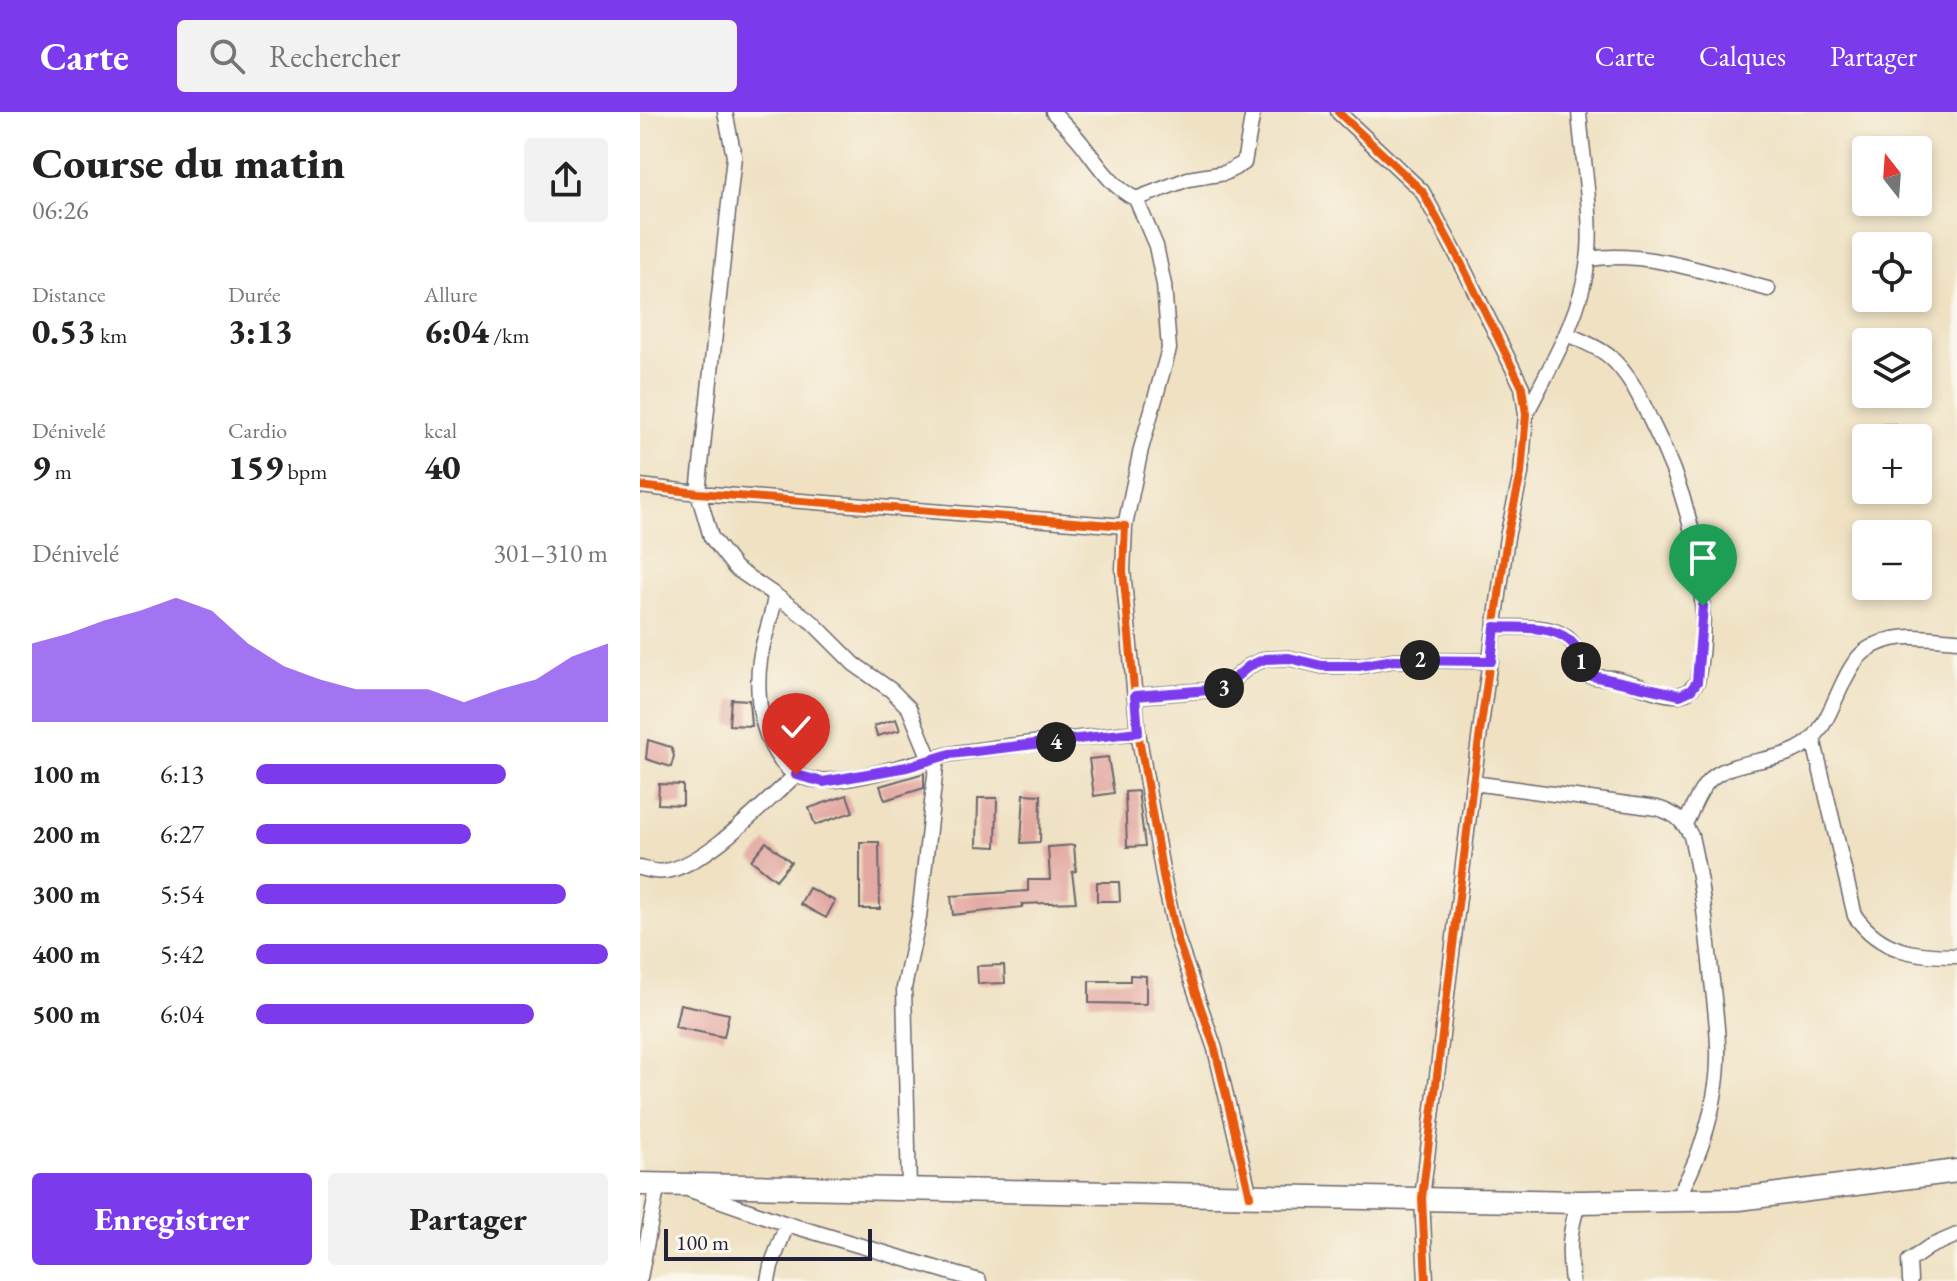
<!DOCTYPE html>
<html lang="fr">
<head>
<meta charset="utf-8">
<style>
	body { margin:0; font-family:"EB Garamond",serif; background:#f2f2f2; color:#222; height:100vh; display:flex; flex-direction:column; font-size:30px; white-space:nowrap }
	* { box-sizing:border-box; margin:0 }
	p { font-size:26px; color:#767676 }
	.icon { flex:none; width:44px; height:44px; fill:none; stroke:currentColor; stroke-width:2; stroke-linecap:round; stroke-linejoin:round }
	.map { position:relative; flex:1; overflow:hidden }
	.sheet { display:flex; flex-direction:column; background:#fff; width:640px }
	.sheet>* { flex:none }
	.needle { width:52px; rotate:343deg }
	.controls { position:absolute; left:1212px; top:24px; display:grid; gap:16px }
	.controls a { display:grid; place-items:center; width:80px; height:80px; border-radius:8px; background:#fff; box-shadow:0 4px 12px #0003; font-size:40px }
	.scale { position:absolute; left:24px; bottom:20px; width:208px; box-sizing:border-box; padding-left:8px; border:4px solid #22223b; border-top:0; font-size:22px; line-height:28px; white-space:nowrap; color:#22223b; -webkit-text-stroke:6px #fbf7ec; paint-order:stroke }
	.pin { position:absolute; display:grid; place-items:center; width:68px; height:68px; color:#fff; margin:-82px -34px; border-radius:50% 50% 50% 0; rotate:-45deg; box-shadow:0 0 8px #0007 }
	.pin .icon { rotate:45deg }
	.km { position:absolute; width:40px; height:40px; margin:-20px; border-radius:50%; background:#222; color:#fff; font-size:22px; line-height:40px; text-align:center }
	.round { display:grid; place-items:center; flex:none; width:84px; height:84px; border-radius:8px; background:#f2f2f2 }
	.headline { display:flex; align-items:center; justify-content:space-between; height:136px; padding:0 32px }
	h1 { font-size:44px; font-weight:800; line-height:60px }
	.metrics { display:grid; grid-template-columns:repeat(3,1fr); gap:12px; height:136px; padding:8px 32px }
	.metrics div { display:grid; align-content:center }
	.metrics b { font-size:34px; font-weight:800 }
	.metrics small { font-size:22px; font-weight:400 }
	.metrics p { font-size:22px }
	.chart { height:224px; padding:16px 32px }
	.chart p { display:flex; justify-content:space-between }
	.chart svg { width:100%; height:144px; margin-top:8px; fill:#7c3aed; opacity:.7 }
	.primary-button { display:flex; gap:16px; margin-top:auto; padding:16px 32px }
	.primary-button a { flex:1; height:92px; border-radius:8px; background:#7c3aed; color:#fff; font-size:32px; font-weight:800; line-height:92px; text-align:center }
	.primary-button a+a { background:#f2f2f2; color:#222 }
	ul { padding:0 32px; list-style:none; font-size:26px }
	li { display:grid; grid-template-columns:128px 96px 1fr; align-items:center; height:60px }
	li i { height:20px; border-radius:10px; background:#7c3aed }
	header { display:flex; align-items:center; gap:48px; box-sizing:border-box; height:112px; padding:0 40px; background:#7c3aed; color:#fff }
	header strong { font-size:38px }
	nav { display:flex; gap:44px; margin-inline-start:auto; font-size:28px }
	.search { width:560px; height:72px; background:#f2f2f2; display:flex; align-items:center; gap:20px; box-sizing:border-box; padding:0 28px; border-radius:8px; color:#767676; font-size:30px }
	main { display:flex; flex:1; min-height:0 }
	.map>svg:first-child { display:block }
	.building { fill:#e3aaa3 }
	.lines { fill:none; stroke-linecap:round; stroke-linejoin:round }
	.street-casing { stroke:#6a656a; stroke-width:17 }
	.primary-casing { stroke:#6a656a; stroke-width:25 }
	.street { stroke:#fff; stroke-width:14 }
	.primary { stroke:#fff; stroke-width:22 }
	.cycleway-casing { stroke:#fbf7ec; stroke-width:13 }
	.cycleway { stroke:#e8590c; stroke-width:8 }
	.route-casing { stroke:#fff; stroke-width:16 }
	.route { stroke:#7c3aed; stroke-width:10 }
</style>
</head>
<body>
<header>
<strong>Carte</strong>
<div class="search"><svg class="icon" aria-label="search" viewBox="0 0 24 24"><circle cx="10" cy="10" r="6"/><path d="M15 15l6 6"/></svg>Rechercher</div>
<nav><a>Carte</a><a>Calques</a><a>Partager</a></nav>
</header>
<main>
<section class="sheet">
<div class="headline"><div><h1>Course du matin</h1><p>06:26</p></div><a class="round"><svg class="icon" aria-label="share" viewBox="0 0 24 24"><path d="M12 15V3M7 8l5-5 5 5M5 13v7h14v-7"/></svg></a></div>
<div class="metrics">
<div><p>Distance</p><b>0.53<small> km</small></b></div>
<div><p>Durée</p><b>3:13</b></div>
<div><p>Allure</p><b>6:04<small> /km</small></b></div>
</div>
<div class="metrics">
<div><p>Dénivelé</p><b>9<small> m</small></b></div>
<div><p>Cardio</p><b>159<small> bpm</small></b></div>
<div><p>kcal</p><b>40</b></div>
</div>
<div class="chart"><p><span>Dénivelé</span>301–310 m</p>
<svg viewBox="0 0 160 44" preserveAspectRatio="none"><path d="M0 44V20L10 17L20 13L30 10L40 6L50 10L60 20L70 27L80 31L90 34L100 34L110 34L120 38L130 34L140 31L150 24L160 20V44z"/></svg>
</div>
<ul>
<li><b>100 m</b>6:13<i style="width:71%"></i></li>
<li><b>200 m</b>6:27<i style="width:61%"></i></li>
<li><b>300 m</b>5:54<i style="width:88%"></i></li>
<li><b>400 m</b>5:42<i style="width:100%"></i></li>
<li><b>500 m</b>6:04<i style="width:79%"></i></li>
</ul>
<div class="primary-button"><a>Enregistrer</a><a>Partager</a></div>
</section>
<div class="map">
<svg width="1317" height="1169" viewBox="0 0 1317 1169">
	<rect width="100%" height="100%" fill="#fbf7ec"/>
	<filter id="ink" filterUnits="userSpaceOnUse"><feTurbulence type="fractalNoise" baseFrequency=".0125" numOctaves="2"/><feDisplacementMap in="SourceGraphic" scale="16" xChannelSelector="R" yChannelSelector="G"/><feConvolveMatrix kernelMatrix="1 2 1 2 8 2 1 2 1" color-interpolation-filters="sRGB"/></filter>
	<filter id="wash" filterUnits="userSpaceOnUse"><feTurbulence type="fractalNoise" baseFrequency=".006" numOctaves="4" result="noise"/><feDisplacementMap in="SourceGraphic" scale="32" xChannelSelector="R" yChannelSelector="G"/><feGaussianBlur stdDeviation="1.8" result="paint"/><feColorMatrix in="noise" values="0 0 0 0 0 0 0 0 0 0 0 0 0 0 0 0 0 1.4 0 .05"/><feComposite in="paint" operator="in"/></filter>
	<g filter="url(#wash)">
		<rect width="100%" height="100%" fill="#efe1c2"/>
		<g id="blocks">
			<path class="building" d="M1256 312V326H1233L1232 313Z
				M91 587 109 588 111 614 89 613Z
				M172 592 176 609 152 615 148 598Z
				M256 607 260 618 237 624 234 614Z
				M8 628 31 635 34 644 31 655 6 647Z
				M468 645 474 681 454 684 449 647Z
				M284 661V676L245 688 240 674Z
				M19 672 43 673V693L18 692Z
				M498 679 505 734 487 735 485 680Z
				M384 682 401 683 400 730 381 731Z
				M207 683 213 700 175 713 169 696Z
				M338 686H357L356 735 337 734Z
				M126 730 151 750 136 768 111 748Z
				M220 730H239L240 797H220Z
				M434 733 436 759 432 760 436 790 382 792 383 795 313 803 311 784 388 779V768H410L408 735Z
				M457 770H479L480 789H457Z
				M169 776 195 789 186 806 160 792Z
				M364 853 365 871 338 872 337 854Z
				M490 863 506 864V892L449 891V869H490Z
				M40 892 89 902 84 925 35 915Z"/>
		</g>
	</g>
	<g filter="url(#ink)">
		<use href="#blocks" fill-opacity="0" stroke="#6a656a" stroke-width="2"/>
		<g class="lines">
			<defs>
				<path id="street" d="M85 0 94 44 58 381 71 425 95 456 135 483C133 505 123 525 120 548 117 568 118 594 124 614 129 631 140 655 157 663 191 681 273 649 311 642 372 632 436 627 498 620
					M413 0C423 11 434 21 443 33 459 54 472 75 496 87L516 134 524 173 529 237 501 337 485 414
					M698 0 782 79 821 151 882 275 886 302 881 362 867 425 833 671 782 1086 786 1169
					M496 87 548 67 585 61 604 51 613 0
					M949 147C1007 138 1071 162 1128 177
					M886 302C911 253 941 203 948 148 954 107 942 43 939 0
					M0 374 58 381 485 414 483 458 498 620 524 769 537 826 575 937 610 1084
					M135 483 172 510 214 552 251 578 269 596 290 647
					M855 515C874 516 900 513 917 520 944 531 934 552 948 563 954 567 965 565 972 566 994 569 1016 584 1038 583 1047 582 1052 577 1057 570 1074 480 1051 387 1010 307 1000 285 989 262 970 245 959 235 941 229 927 222
					M495 584 582 577 609 554 625 547 649 546 682 554H719L754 548 851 549
					M1173 626 1215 804C1241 840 1275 844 1317 844
					M833 671 1017 696C1034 701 1043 708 1051 724 1062 771 1067 821 1072 869 1076 903 1081 940 1076 973 1070 1015 1057 1052 1036 1088
					M1045 712C1053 697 1059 676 1073 665 1100 644 1148 653 1174 625 1195 602 1203 553 1228 537 1257 519 1285 526 1317 528
					M0 756C8 758 17 761 25 759 66 753 124 691 156 663
					M269 1077 264 876 279 805 297 646
					M50 1078 147 1112 339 1169
					M0 1166 18 1072
					M128 1169 131 1154 147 1112
					M932 1169C928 1141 929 1117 939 1090
					M1270 1169 1269 1149 1289 1135 1317 1123"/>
				<path id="primary" d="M0 1072 939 1090 1099 1087 1317 1059"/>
			</defs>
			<use href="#street" class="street-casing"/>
			<use href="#primary" class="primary-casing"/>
			<use href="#street" class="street"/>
			<use href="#primary" class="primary"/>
			<defs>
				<path id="cycleway" d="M698 0 782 79 821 151 882 275 886 302 881 362 867 425 833 671 782 1086 786 1169
					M0 374 58 381 485 414 483 458 498 620 524 769 537 826 575 937 610 1084"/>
			</defs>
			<use href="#cycleway" class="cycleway-casing"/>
			<use href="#cycleway" class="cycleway"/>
		</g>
	</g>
	<g class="lines" filter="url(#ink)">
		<defs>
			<path id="route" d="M156 663 183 670 267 655 310 642 498 620 495 584 582 577 609 554 625 547 649 546 682 554H719L754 548 851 549 855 515C881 517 917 511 935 534 941 542 942 554 948 563L1040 583 1051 578 1057 570 1063 494"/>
		</defs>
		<use href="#route" class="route-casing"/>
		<use href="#route" class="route"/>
	</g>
</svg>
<div class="controls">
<a><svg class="needle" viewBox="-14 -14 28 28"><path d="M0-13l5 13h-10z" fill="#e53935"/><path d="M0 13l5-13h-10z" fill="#767676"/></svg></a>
<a><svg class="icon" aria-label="locate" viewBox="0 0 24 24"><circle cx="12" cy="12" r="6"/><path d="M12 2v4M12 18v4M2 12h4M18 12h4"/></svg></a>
<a><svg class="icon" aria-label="layers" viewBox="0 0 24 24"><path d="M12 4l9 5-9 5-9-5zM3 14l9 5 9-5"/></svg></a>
<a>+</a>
<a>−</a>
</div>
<div class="scale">100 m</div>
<div class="pin" style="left:1063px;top:494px;background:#1e9e55"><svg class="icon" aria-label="arrive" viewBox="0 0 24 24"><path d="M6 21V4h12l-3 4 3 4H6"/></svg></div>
<div class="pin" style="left:156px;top:663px;background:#d93025"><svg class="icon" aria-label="check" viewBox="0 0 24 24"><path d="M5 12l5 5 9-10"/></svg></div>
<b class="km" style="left:941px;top:550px">1</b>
<b class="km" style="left:780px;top:548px">2</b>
<b class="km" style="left:584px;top:576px">3</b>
<b class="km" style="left:416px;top:630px">4</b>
</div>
</main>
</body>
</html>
